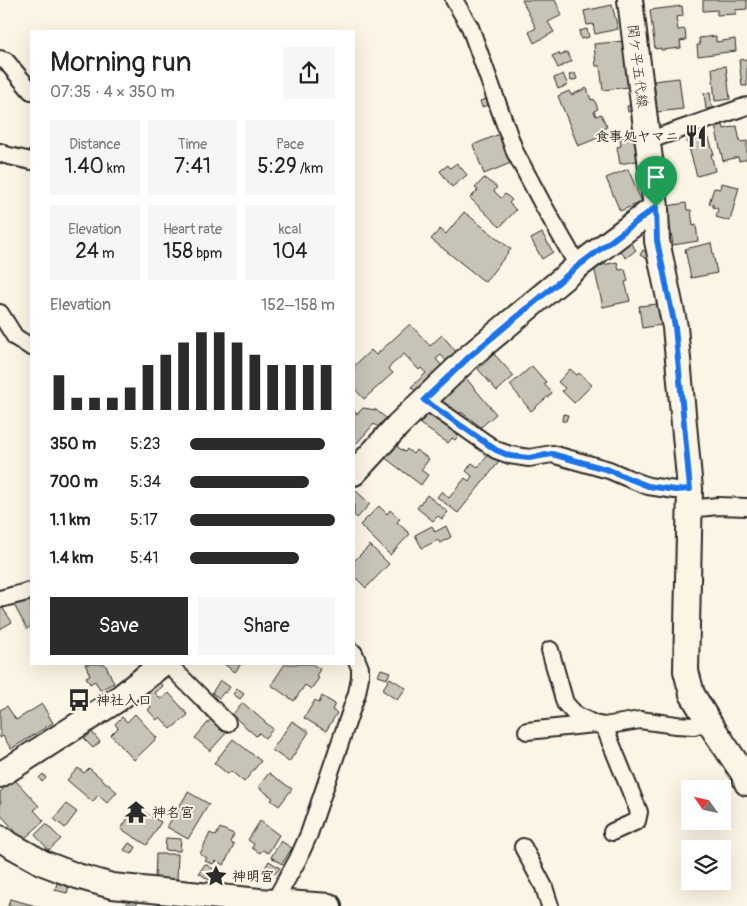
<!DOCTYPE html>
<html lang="en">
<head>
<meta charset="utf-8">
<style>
	body { margin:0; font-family:Pangolin,"Klee One",sans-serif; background:#f6f6f6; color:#222; height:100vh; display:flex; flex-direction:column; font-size:19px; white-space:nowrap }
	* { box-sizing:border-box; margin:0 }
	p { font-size:16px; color:#767676 }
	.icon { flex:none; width:28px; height:28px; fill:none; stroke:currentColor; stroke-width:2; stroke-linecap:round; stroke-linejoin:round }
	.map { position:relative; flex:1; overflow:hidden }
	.drawer { position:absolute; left:30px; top:30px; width:325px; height:635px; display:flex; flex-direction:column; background:#fff; border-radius:0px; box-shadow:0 5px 20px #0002 }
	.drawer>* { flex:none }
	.needle { width:32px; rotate:304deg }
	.controls { position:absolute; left:681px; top:780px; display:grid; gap:10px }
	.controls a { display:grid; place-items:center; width:50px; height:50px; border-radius:0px; background:#fff; box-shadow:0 5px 20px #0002; font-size:25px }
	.pin { position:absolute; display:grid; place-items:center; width:42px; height:42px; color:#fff; margin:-51px -21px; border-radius:50% 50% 50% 0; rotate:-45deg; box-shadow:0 0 5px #0007 }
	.pin .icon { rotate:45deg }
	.round { display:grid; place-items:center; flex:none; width:52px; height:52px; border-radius:0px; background:#f6f6f6 }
	.headline { display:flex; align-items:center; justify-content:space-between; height:85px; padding:0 20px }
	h1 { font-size:28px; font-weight:600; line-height:38px }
	.metrics { display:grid; grid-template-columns:repeat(3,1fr); gap:8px; height:85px; padding:5px 20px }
	.metrics div { display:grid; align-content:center; border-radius:0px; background:#f6f6f6; text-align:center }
	.metrics b { font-size:21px; font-weight:600 }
	.metrics small { font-size:14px; font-weight:400 }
	.metrics p { font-size:14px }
	.chart { height:140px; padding:10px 20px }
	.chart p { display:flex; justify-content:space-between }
	.chart svg { width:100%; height:90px; margin-top:5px; stroke:#2b2b2b; stroke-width:6 }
	.action { display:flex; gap:10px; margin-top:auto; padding:10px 20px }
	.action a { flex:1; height:58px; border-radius:0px; background:#2b2b2b; color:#fff; font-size:20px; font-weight:600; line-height:58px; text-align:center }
	.action a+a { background:#f6f6f6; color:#222 }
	ul { padding:0 20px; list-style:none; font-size:16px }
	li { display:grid; grid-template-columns:80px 60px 1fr; align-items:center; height:38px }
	li i { height:12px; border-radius:6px; background:#2b2b2b }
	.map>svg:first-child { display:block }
	.building { fill:#c8c3b7; stroke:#2b2b2b }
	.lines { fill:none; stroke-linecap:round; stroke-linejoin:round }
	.street-casing { stroke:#2b2b2b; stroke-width:20 }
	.secondary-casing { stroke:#2b2b2b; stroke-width:28 }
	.street { stroke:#fcf5e5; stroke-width:16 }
	.secondary { stroke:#fcf5e5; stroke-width:24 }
	.route-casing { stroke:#fff; stroke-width:10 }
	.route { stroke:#1a73e8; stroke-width:6 }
	.labels { text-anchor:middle; stroke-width:4; stroke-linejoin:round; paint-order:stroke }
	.street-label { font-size:14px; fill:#2b2b2b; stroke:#fcf5e5 }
	.poi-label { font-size:14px; font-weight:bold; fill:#2b2b2b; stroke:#fcf5e5; text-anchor:start }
</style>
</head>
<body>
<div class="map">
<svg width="747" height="906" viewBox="0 0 747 906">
	<rect width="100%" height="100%" fill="#fcf5e5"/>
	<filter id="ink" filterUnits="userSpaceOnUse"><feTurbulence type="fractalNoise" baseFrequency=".02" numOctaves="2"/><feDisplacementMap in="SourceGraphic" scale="10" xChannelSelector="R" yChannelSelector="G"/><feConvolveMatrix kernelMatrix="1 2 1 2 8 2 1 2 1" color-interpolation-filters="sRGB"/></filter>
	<g filter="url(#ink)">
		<path class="building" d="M522 0H555L562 15 548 22 554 32 534 43 529 32 536 28Z
			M703 0H747V9L735 10 736 14 717 15V10L703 11Z
			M612 5 618 29 595 34 593 24 587 25 584 11Z
			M682 6 683 16 676 17 678 30 685 29 686 40 680 41 681 48 661 50V48L655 49 650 10Z
			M587 29 589 37 581 39 579 31Z
			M716 36V42L735 39 736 51 698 56 697 45H700L699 38Z
			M624 41 629 87 603 90 600 66H596L594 44Z
			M567 52 572 61 558 68 552 56 559 53 560 56Z
			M747 59V86H742L739 60Z
			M726 66 730 99 715 101 712 68Z
			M575 73 577 79 571 81 569 75Z
			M563 74 568 85 558 89 554 78Z
			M679 78 683 109 657 112 654 81Z
			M587 88 591 100 594 99 598 109 594 111 596 116 601 114 607 127 601 130 603 136 578 146 558 96 569 91 571 95Z
			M710 92 712 108 706 109 704 93Z
			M486 99 488 105 482 107 480 101Z
			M634 105 635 111 628 112 627 106Z
			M723 125 724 129 737 126 740 142 747 141V159L739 161 738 157 723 161 715 126Z
			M502 133 513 162 484 174 473 145Z
			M708 135 714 154H711L715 171 697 176 687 141Z
			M634 136 635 144 638 143 641 160 620 164 617 147 621 146 620 138Z
			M457 163 467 175 452 187 440 171 448 165 450 168Z
			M628 169 642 202 620 211 606 178Z
			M484 178 497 187 494 191 501 198 505 194 512 200 509 203 516 210 500 227 470 198 478 190 475 188Z
			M721 183 739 187 730 221 716 217 718 209 713 207V204L709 203 714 188 720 189Z
			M686 203 687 210H691L693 226 696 225 698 241 673 245 667 206Z
			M464 212 511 249 485 282 431 239 440 229 446 234Z
			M542 233 553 252 542 259 531 239Z
			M630 242 636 250 626 258 619 250Z
			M711 243 717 273 691 278 685 249Z
			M643 250 650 254 647 259 640 255Z
			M617 262 619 270 625 269 628 281 625 282 630 301 603 307 594 267Z
			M658 304 661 325 642 328 639 306Z
			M410 324 430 346 442 335 458 354 448 363 441 355 436 359 443 367 416 392 411 387 426 373 421 368 419 370 404 354 388 368 393 373 364 399 354 388V366L371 350 376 355Z
			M494 354 514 376 497 391 478 369Z
			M532 366 546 382 544 384 552 393 531 411 510 385Z
			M570 369 577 375 579 373 592 385 574 403 562 391 565 388 558 382Z
			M465 377 496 414 481 427 461 412 458 416 437 400Z
			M363 408 376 410 386 418 378 427 374 424 356 444 354 442V411L357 414Z
			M430 409 462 431 455 440 452 438 448 443 420 424Z
			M563 414 568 415 566 421H562Z
			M393 444 405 452 407 449 413 454 416 450 429 459 421 470 428 475 421 485 384 457Z
			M489 454 499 462 458 513 437 497 442 491 449 498 465 478 469 481 472 476 466 471 472 463 478 467Z
			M354 489 370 504 357 518 354 515Z
			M427 495 448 512 442 519 438 516 433 521 417 508Z
			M379 506 387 514 390 510 400 519 397 522 410 534 390 555 360 525Z
			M432 526 435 532 446 526 451 537 440 543 438 540 422 548 415 535Z
			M370 545 389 564 366 588 354 576V561Z
			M31 594V626L27 629 13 603Z
			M2 607 12 622 0 629V609Z
			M85 664H105L114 683 100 690 95 681 90 684 86 677 90 675Z
			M224 664H241L235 672Z
			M285 664H312L320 669 316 676 319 678 311 689 305 685 294 701 271 685Z
			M381 669 390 672 387 679 378 676Z
			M390 678 406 688 397 700 382 690Z
			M157 680 163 686 155 693 161 699 169 693 188 715 171 729 160 717 157 720 148 710 151 707 141 695Z
			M220 680 230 687 226 693 224 692 219 698 212 693Z
			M237 689 244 694 240 699 233 694Z
			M322 696 335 704 332 710 337 713 326 731 304 718 315 700 319 703Z
			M243 703 273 729 265 738 259 733 256 736 232 715Z
			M42 704 53 723 11 749 3 736 0 738V710L7 706 16 720Z
			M135 714 157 738 134 760 111 735 118 728 115 724 122 717 127 722Z
			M211 719 227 732 210 751 195 738Z
			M292 721 309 732 289 762 272 750Z
			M92 732 100 742 93 748 84 739Z
			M233 739 261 761 244 782 231 771 228 774 214 763Z
			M78 768 84 773 89 768 117 792 107 803 98 795 93 802 67 780Z
			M269 773 292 789 279 806 271 800 273 798 258 787Z
			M43 774 46 778 42 782 39 778Z
			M14 779 39 806 34 810 44 821 23 840 0 814V803L1 802 0 800V792Z
			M188 792 209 804 188 839 167 827Z
			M66 804 77 812 65 828 54 819Z
			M135 807 161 822 147 845 121 829Z
			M260 821 279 835 268 853 263 850 260 853 252 848 254 844 248 840Z
			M46 824 61 839 49 850 35 835Z
			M220 828 234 834 230 842 234 844 224 865 215 861 213 864 205 861 207 858 200 854 210 833 216 836Z
			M166 838 181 839 180 851 165 850Z
			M281 841 292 848 282 864 271 857Z
			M129 843 136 847 132 854 124 850Z
			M156 854H178L177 880 155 879Z
			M269 861 280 868 275 874 265 868Z
			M205 864 215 870 209 880 199 873Z
			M57 883 69 886 67 893 55 890Z
			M10 899 36 906H8Z
			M128 899 137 900V905L127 904Z"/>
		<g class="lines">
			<defs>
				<path id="street" d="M454 0 470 27 515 152 542 203 578 266
					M0 59 6 61 31 91
					M647 141 747 106
					M0 152 5 155 31 161
					M0 313 15 337 31 347
					M424 400 496 450 510 455 529 458 552 454 609 470 630 479 648 486 675 490 690 489
					M689 509 718 506 747 507
					M0 599 31 591
					M550 650 565 703 576 715 594 724
					M168 664 227 723
					M604 726 639 812 637 821 612 832
					M527 731 594 724 604 726 640 720 676 725 694 726 708 721
					M523 847 544 887 550 906
					M274 902 298 859 309 834 357 693 360 677V668L354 653"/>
				<path id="secondary" d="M630 0 656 207 657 241 675 327 690 489 686 671 692 694 708 721 743 773 747 783
					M354 473 398 425 470 356 578 266 656 207
					M0 775 117 700 162 664
					M0 838 7 843 43 863 77 876 112 886 259 901 329 906"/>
			</defs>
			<use href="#street" class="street-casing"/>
			<use href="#secondary" class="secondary-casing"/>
			<use href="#street" class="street"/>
			<use href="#secondary" class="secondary"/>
		</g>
	</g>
	<g class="lines" filter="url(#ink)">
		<defs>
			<path id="route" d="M656 207 657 241 675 327 690 489 675 490 648 486 630 479 609 470 552 454 529 458 510 456 496 450 424 400 470 356 578 266Z"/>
		</defs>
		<use href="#route" class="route-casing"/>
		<use href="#route" class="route"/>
	</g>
	<defs>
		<symbol id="restaurant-bare" viewBox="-9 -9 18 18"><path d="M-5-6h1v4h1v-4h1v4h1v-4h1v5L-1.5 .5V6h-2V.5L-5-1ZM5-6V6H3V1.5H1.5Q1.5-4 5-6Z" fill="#2b2b2b" stroke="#fcf5e5" stroke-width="2.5" paint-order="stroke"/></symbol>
		<symbol id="bus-bare" viewBox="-9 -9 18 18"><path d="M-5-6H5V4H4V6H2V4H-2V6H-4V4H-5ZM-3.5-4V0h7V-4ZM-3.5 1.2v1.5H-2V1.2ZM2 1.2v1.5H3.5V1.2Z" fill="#2b2b2b" stroke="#fcf5e5" stroke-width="2.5" paint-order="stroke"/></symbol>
		<symbol id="temple-bare" viewBox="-9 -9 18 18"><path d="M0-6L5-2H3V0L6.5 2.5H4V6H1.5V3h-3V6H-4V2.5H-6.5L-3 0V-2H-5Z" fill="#2b2b2b" stroke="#fcf5e5" stroke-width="2.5" paint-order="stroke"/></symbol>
		<symbol id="sight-bare" viewBox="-9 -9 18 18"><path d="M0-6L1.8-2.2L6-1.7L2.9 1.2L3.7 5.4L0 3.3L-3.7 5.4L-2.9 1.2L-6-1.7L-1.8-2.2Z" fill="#2b2b2b" stroke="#fcf5e5" stroke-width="2.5" paint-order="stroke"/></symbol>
	</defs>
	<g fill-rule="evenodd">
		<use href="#restaurant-bare" x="680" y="120" width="32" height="32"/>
		<use href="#bus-bare" x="63" y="684" width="32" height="32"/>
		<use href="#temple-bare" x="120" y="796" width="32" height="32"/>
		<use href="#sight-bare" x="200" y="860" width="32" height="32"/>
	</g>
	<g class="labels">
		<g class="street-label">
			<text transform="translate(638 66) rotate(83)" y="5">関ケ平五代線</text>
		</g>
		<g class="poi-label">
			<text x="679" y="141" text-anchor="end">食事処ヤマニ</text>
			<text x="96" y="705">神社入口</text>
			<text x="152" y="817">神名宮</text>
			<text x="232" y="881">神明宮</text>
		</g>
	</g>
</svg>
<div class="controls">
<a><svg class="needle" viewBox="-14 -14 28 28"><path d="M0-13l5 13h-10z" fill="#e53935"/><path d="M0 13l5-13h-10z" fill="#767676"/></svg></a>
<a><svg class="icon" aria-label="layers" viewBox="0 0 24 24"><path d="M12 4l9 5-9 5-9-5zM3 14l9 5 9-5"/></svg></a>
</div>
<div class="pin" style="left:656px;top:207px;background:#1e9e55"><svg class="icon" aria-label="arrive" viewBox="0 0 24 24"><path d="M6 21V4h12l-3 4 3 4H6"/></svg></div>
<section class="drawer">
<div class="headline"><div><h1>Morning run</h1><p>07:35 · 4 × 350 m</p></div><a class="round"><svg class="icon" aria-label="share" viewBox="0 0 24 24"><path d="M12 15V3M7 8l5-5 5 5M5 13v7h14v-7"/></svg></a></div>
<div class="metrics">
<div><p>Distance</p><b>1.40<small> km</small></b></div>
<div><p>Time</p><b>7:41</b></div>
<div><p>Pace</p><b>5:29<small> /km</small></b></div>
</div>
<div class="metrics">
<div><p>Elevation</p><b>24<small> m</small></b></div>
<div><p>Heart rate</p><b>158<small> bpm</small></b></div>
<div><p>kcal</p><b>104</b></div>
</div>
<div class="chart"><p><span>Elevation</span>152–158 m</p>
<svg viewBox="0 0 160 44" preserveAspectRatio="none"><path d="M5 44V27M15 44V38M25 44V38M35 44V38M45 44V33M55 44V22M65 44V17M75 44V11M85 44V6M95 44V6M105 44V11M115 44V17M125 44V22M135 44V22M145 44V22M155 44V22"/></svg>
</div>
<ul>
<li><b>350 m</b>5:23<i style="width:93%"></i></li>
<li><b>700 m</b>5:34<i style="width:82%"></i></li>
<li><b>1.1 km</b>5:17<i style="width:100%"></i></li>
<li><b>1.4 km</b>5:41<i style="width:75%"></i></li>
</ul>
<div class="action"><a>Save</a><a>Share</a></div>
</section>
</div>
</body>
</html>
